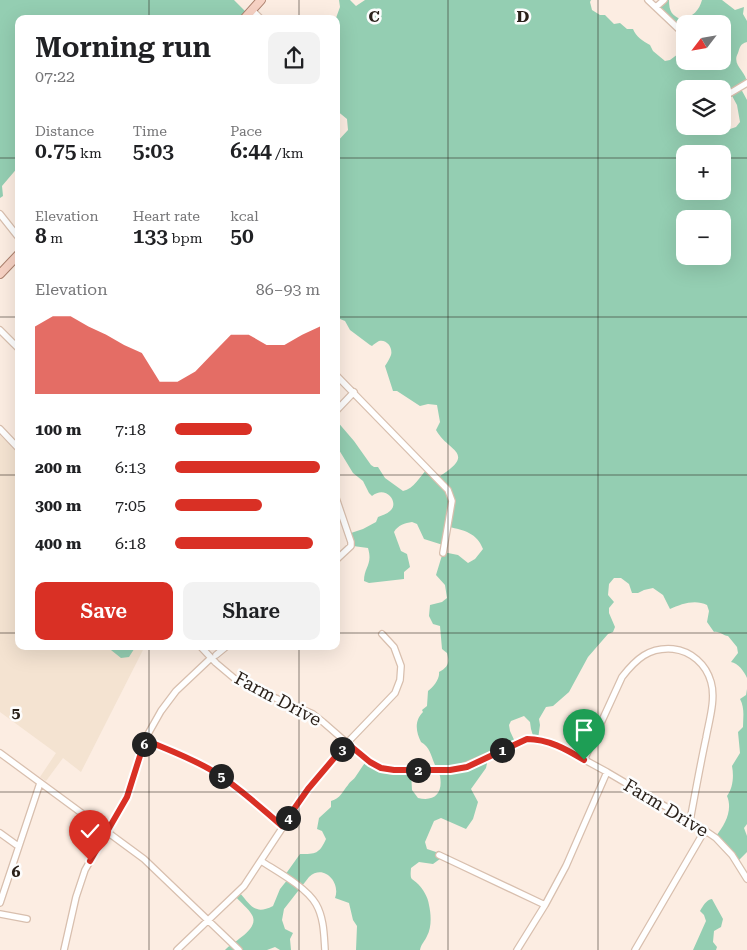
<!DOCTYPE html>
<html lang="en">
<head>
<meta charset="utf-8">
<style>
	body { margin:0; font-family:"Roboto Serif",serif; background:#f2f2f2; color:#202124; height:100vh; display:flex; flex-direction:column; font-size:19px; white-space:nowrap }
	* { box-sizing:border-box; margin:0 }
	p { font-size:16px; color:#757577 }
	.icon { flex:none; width:28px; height:28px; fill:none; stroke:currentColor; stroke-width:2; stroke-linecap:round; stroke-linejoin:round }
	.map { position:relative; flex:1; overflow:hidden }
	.details { position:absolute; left:15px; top:15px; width:325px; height:635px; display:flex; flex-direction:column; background:#fff; border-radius:10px; box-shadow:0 5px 20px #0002 }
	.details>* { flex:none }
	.needle { width:32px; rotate:239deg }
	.buttons { position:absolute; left:676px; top:15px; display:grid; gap:10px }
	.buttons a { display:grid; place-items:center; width:55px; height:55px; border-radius:10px; background:#fff; box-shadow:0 5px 20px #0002; font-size:25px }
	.pin { position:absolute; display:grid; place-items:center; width:42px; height:42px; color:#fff; margin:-51px -21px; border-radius:50% 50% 50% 0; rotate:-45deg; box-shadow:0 0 5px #0007 }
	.pin .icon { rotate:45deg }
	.km { position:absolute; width:25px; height:25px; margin:-12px; border-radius:50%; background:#222; color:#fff; font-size:14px; line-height:25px; text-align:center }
	.round { display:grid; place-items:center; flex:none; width:52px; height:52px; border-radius:10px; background:#f2f2f2 }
	.headline { display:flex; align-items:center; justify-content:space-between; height:85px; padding:0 20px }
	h1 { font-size:28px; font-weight:600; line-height:38px }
	.stats { display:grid; grid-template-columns:repeat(3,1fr); gap:8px; height:85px; padding:5px 20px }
	.stats div { display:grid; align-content:center }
	.stats b { font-size:21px; font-weight:600 }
	.stats small { font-size:14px; font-weight:400 }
	.stats p { font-size:14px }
	.chart { height:140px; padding:10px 20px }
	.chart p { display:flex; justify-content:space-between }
	.chart svg { width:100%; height:90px; margin-top:5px; fill:#d93025; opacity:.7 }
	.button { display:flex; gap:10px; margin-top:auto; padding:10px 20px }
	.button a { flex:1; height:58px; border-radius:10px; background:#d93025; color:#fff; font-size:20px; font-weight:600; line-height:58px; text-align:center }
	.button a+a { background:#f2f2f2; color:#202124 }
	ul { padding:0 20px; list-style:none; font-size:16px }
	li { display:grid; grid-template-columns:80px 60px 1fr; align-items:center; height:38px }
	li i { height:12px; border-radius:6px; background:#d93025 }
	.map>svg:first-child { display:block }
	.education { fill:#f4e3d1 }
	.green { fill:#94ceb2; fill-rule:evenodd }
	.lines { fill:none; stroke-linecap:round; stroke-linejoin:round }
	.minor-casing { stroke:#d8bfae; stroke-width:8 }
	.major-casing { stroke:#ac816e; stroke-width:10 }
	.minor { stroke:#fff; stroke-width:5.5 }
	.major { stroke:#f7d2c4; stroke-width:8 }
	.route-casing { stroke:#fff; stroke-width:10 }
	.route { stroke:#d93025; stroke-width:6 }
	.grid { fill:none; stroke:#2a211a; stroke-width:1; stroke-opacity:0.55 }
	.labels { text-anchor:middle; stroke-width:5; stroke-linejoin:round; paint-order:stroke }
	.street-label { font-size:18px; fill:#2a211a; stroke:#fdfdfd }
	.grid-label { font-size:16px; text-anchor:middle; font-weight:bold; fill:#2a211a; stroke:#fdfdfd; stroke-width:5; stroke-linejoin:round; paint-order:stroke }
</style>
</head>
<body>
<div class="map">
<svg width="747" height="950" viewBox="0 0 747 950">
	<rect width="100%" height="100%" fill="#fcede2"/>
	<path class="education" d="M0 435 19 455V646H145L81 772 63 758 46 781 40 777 56 753 0 712Z"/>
	<path class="green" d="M0 0H234L248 14 244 19H19V166L2 186 3 196 0 198Z
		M339 0H350L356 6 365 0H591L590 2 592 10 600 15H605L614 24 620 23 627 29H633C636 37 643 41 650 45L653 51 665 61 670 60 682 51 683 33 658 8 665 0H669C669 12 672 15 682 20 693 16 699 11 702 0H722L735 10 744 7 743 14 747 21V42C740 44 740 47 738 53 731 66 747 71 747 84L741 89 747 100V678C744 671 738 663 731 662L738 653 737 647 728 636C723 636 720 631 714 632L707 622 709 611 707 605C695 599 681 604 670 609L663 595 653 588 644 590 638 593H632L629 584 621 578H614L609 584 608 595 614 602 609 608V613L615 627 613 632 608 634 588 657 569 692 553 706 546 707 539 719 540 725 538 739H534L531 729 530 722 524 716 511 721 509 725 510 731 516 744 488 759 486 768 471 789 478 802 473 819 466 829 441 818 434 821 425 842 427 849 439 853 444 856 433 864 419 862 411 868C410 881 411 877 418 884 423 889 428 897 429 905 431 914 432 927 427 936 425 941 421 944 420 950H356L357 926 353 920 349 903 335 898C341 883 324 863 309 877L284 909 282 920 285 929 293 933 290 939 291 950H280L275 947 267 950H225C234 941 260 929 252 915 249 909 240 902 236 897L240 893C251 906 255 915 273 906L280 889 288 879 285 875 300 854C316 854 319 854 326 839L322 831 317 829 319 818 331 807V801C341 798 342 792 348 785 350 781 354 780 356 776 360 770 363 765 368 759L378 766 411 771 412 790 418 798C435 802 443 793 440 776 439 772 436 769 435 765 431 756 430 747 421 742 416 732 414 721 423 712L422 710 427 706 428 691C433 687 440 679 439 672 448 667 450 663 447 653L442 649 440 626 433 624 429 616 430 605 442 602 447 598 445 585 436 575 443 552 458 555 468 563 475 559 483 549C477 533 464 530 449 527L443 545 424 539 417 524 412 522C405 523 398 525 394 532L401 551 407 554 410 567 404 572V579L369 583 364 581C364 566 373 565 368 548L353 546 351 533 363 529 376 522 378 517C382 515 387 514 390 511 400 503 386 484 372 496L369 493 363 481 353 473 336 445V420L354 441 371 465 374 467H378L385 478 403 491C414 489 420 476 428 468L440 476C477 452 448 452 436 430L440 422 437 405 428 404 420 406 397 391H393L385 366C387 363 390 358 391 355 393 348 387 339 379 341 377 342 374 344 372 346L370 345 350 330 345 321 340 319 336 320V143L348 130 347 119 336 110V19H333L336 18 340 7ZM685 24H722V61H685ZM685 89H722L723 98 731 94 737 105 740 122 736 127 718 133 713 130 711 126H685ZM685 154H722V191H685ZM685 219H722V256H685Z
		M106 646H136L129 657 121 658Z
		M747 689V824L744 828 747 836V852L738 861 716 836C725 825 733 810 727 796 733 788 734 776 732 766L740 753 738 732 743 727C743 718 745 708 740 699L746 695Z
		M712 899 723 919 721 927 714 931 713 942 717 947 716 950H693L706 921 704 915 700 911C703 906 706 900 712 899Z"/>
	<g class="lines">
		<defs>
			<path id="minor" d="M648 0 685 35
				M656 7 664 0
				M252 10 261 19
				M722 98 747 83
				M0 214 19 238
				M0 330 19 349
				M336 375 448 490 452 501 443 553
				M336 411 354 392
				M0 429 19 449
				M336 498 351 542V546L336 560
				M200 646 216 663 235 679 247 686 313 714 323 722 370 763 381 769 394 771 458 769 527 739 542 740 561 747 607 772 697 825 716 838 732 855 747 879
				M216 655 227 646
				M145 741C169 750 194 759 216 773 240 788 261 808 283 826
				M0 753 144 859 239 950
				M584 760 622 677C636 659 649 647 673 649 691 651 706 664 711 682 716 699 709 721 706 738 700 766 695 794 690 821
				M0 833 18 846
				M439 855 545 905
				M261 861C278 872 306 887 316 904 324 918 324 935 325 950
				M0 903 40 783
				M0 914 27 919
				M64 950 76 897 85 870 127 797 148 734 161 711 176 691 211 658
				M177 950 244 886 308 789 347 743 395 693 400 680 401 666 394 647 382 634
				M517 950 545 905 566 866 607 772
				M635 950 705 830"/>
			<path id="major" d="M244 19 261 0
				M0 274 19 254"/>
		</defs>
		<use href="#minor" class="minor-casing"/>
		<use href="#major" class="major-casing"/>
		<use href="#minor" class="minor"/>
		<use href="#major" class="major"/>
	</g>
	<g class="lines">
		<defs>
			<path id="route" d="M90 861 127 797 145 740C169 750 194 759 216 773 240 788 261 808 282 826L308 789 347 743 370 762 381 768 394 770H450L467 767 527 739C548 739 566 749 584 760"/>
		</defs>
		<use href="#route" class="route-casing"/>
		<use href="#route" class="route"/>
	</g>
	<path class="grid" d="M149 0V19M299 0V19M448 0V950M598 0V950M0 158H19M336 158H685M722 158H747M0 317H19M336 317H747M0 475H19M336 475H747M0 633H19M336 633H747M149 646V950M299 646V950M0 792H747"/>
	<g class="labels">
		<g class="street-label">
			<text transform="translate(278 699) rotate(28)" y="6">Farm Drive</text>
			<text transform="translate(666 808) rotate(31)" y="6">Farm Drive</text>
		</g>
	</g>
	<g class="grid-label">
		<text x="374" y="22">C</text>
		<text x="523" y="22">D</text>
		<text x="16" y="718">5</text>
		<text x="16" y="877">6</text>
	</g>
</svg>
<div class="buttons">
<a><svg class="needle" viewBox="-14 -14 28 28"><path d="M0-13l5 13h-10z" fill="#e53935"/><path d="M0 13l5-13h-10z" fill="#757577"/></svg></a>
<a><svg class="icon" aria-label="layers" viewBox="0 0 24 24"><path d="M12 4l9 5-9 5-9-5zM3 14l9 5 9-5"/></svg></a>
<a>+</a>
<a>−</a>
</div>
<div class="pin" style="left:584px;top:760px;background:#1e9e55"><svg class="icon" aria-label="arrive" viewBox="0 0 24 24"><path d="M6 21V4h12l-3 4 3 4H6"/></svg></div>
<div class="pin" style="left:90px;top:861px;background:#d93025"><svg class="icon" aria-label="check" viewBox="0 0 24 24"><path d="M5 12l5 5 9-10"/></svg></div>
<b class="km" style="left:502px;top:750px">1</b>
<b class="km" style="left:418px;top:770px">2</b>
<b class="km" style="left:342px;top:749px">3</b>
<b class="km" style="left:288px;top:818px">4</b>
<b class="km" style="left:221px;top:776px">5</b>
<b class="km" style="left:144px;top:744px">6</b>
<section class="details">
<div class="headline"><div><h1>Morning run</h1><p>07:22</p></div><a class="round"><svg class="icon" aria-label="share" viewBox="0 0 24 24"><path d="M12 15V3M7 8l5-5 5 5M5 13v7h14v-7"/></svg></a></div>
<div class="stats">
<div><p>Distance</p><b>0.75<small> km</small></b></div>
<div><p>Time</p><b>5:03</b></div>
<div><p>Pace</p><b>6:44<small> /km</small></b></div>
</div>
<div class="stats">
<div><p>Elevation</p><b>8<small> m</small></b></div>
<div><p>Heart rate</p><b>133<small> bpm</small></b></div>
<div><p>kcal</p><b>50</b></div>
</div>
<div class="chart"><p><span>Elevation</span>86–93 m</p>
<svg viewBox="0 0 160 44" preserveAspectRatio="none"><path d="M0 44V11L10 6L20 6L30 11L40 15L50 20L60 24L70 38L80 38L90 33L100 24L110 15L120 15L130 20L140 20L150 15L160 11V44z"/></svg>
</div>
<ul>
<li><b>100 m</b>7:18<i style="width:53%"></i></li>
<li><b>200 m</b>6:13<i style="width:100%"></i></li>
<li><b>300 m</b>7:05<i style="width:60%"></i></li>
<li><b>400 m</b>6:18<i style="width:95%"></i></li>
</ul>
<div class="button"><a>Save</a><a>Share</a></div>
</section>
</div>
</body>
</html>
